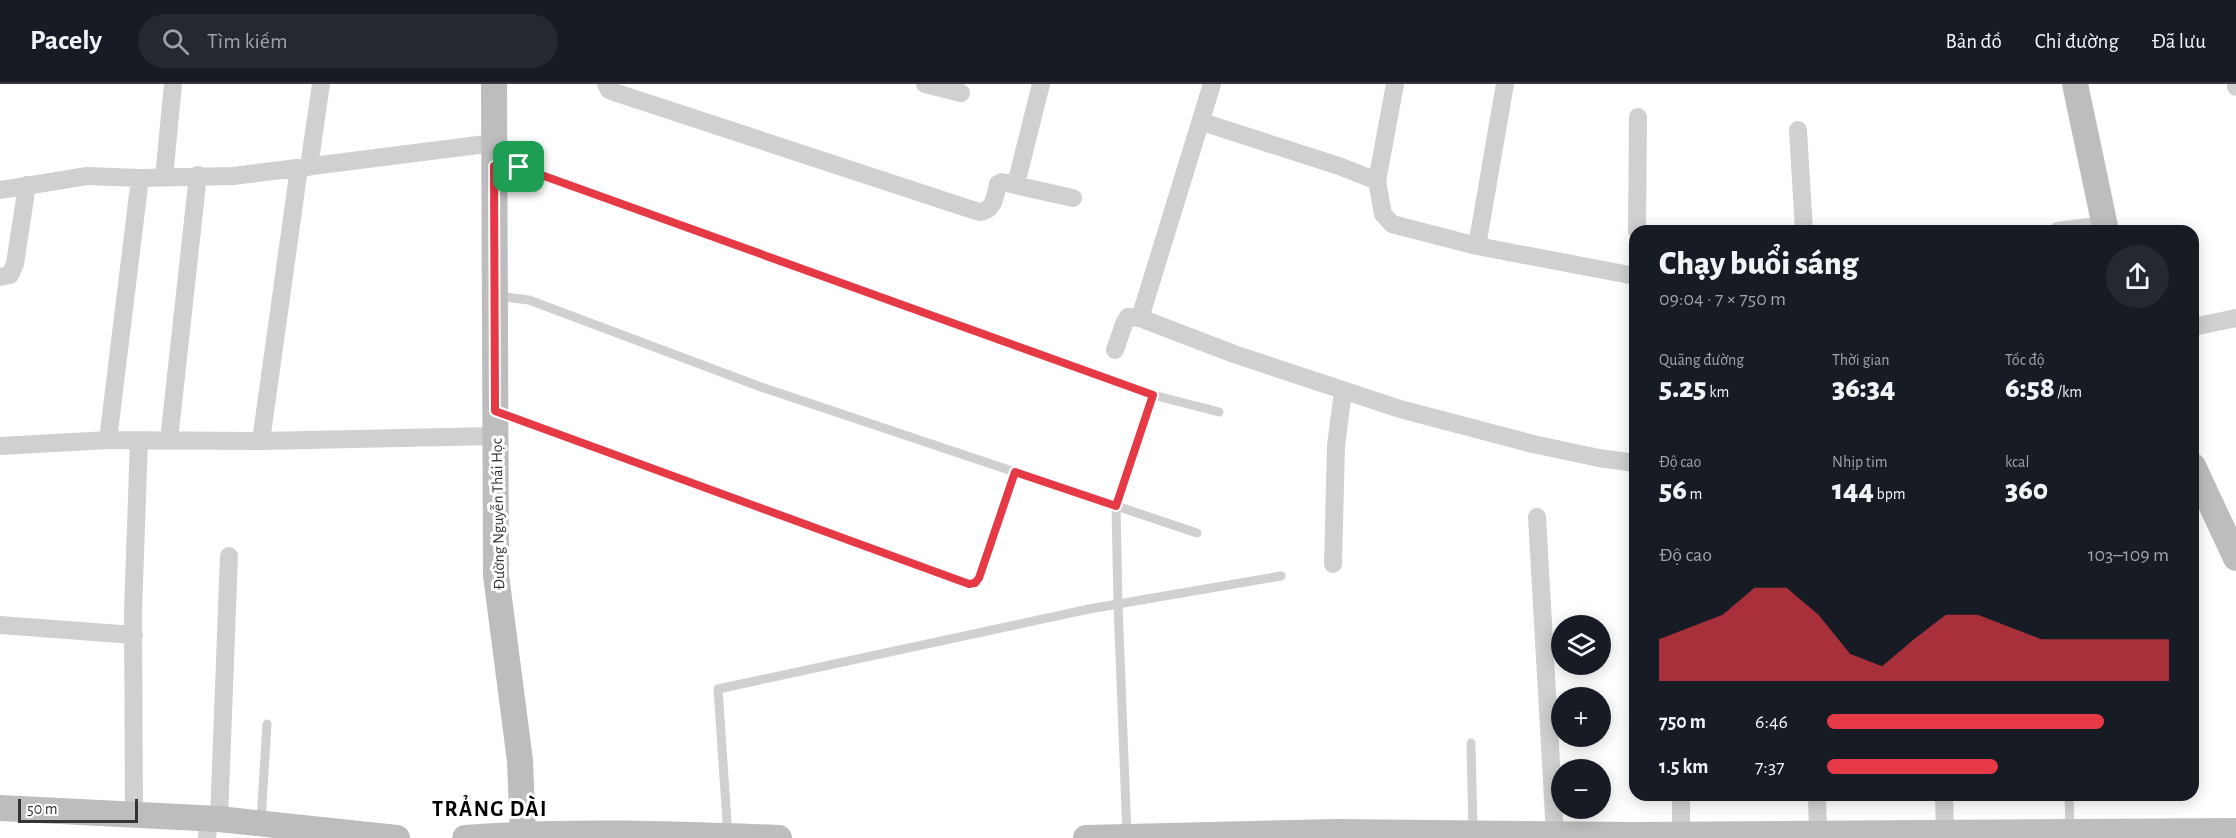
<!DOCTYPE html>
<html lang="vi">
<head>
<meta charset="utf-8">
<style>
	body { margin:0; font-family:"Alegreya Sans",sans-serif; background:#242831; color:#f1f3f6; height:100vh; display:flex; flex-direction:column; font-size:22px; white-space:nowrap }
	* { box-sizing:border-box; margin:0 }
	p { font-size:20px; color:#9ea1a6 }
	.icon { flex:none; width:33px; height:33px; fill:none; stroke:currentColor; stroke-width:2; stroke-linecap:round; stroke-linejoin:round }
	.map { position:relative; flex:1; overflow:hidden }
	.sheet { position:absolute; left:1629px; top:141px; width:570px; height:576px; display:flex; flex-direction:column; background:#171b24; border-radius:18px; box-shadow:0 3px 15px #0003 }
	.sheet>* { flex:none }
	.buttons { position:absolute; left:1551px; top:531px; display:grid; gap:12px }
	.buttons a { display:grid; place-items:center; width:60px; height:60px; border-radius:50%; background:#171b24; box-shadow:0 3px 15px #0003; font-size:30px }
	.scale { position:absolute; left:18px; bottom:15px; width:120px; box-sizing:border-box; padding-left:6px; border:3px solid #333; border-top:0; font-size:16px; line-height:21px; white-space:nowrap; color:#333; -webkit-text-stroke:4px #fff; paint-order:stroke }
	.pin { position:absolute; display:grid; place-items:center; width:51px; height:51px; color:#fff; margin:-26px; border-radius:12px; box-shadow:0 3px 9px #0006 }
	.round { display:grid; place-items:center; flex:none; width:63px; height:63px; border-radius:32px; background:#242831 }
	.headline { display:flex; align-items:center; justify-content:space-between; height:102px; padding:0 30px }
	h1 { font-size:33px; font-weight:800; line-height:45px }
	.figures { display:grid; grid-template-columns:repeat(3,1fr); gap:9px; height:102px; padding:6px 30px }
	.figures div { display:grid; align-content:center }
	.figures b { font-size:30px; font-weight:800 }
	.figures small { font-size:16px; font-weight:400 }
	.figures p { font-size:16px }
	.chart { height:168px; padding:12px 30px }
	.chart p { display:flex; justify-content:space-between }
	.chart svg { width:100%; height:108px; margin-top:6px; fill:#e63946; opacity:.7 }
	ul { padding:0 30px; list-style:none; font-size:20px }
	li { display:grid; grid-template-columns:96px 72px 1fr; align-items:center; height:45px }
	li i { height:15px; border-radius:8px; background:#e63946 }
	header { display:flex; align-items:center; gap:36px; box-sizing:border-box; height:84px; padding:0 30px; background:#171b24; border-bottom:2px solid #363941 }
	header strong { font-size:28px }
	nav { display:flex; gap:33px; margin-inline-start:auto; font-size:21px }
	.search { width:420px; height:54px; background:#242831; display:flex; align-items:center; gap:15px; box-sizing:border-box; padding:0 21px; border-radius:33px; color:#9ea1a6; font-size:22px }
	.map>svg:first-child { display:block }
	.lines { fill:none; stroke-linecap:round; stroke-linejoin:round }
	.lane { stroke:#d0d0d0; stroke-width:9 }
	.street { stroke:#d0d0d0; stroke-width:18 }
	.secondary { stroke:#bdbdbd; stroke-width:26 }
	.route-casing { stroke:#fff; stroke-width:12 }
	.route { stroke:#e63946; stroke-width:8 }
	.labels { text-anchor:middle; stroke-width:6; stroke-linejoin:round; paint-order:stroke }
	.street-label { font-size:16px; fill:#333; stroke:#fff }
	.district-label { font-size:22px; font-weight:bold; letter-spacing:1.5px; fill:#000; stroke:#fff }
</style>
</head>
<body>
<header>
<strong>Pacely</strong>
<div class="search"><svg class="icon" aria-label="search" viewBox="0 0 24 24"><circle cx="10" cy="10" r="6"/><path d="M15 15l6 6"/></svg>Tìm kiếm</div>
<nav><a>Bản đồ</a><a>Chỉ đường</a><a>Đã lưu</a></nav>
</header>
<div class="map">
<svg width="2236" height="754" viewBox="0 0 2236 754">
	<rect width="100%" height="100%" fill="#fff"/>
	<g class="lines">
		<path class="lane" d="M497 82 519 83 1153 311 1116 422 1118 520 1127 752
			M497 212 529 216 761 303 1197 449
			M1153 311 1219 328
			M499 328 969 500 975 499 979 494 1015 388
			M1471 659 1473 747
			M2069 711 2070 748
			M261 737 267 640
			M728 752 718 605 1089 525 1281 492"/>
		<path class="street" d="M606 0 609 6 617 9 979 128C994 127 995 113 998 100L1002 98 1073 114
			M925 0 961 9
			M2236 0V3
			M1202 38 1339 82 1377 97 1383 130 1392 140 1477 162 1635 192
			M1798 46 1804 147
			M309 83 321 0
			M164 93 173 0
			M1377 97 1395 0
			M1016 100 1041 0
			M0 106 87 92 140 94 233 92 494 59
			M1637 147 1638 33
			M2058 147 2104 141
			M1477 162 1505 0
			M0 193 10 191 15 180 27 101
			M1140 234 1212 0
			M2193 243 2236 234
			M1115 266 1124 240 1128 233 1140 234 1234 270 1400 325 1533 360 1599 374 1635 379
			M108 356 140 94
			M169 356 198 91
			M261 357 299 84
			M0 362 108 356 261 357 495 352
			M1537 433 1555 750
			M1333 480 1336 362 1343 307
			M0 541 134 551
			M1817 711 1818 750
			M1944 711 1945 749
			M134 731 133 528 139 356
			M219 735 229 472
			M1681 750V711
			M207 754 209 735"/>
		<path class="secondary" d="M494 0 496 491 520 677 523 750
			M2075 0 2106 147
			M2193 382 2236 474
			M0 724 219 735 397 754
			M465 754C570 746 674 750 779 754
			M1086 754 1337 748 1634 751 2236 747"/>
	</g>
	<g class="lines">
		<defs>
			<path id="route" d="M494 82 519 83 1153 311 1116 422 1015 388 979 494 975 499 969 500 495 327Z"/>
		</defs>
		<use href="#route" class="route-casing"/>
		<use href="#route" class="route"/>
	</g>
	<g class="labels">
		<g class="street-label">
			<text transform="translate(497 430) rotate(-91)" y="6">Đường Nguyễn Thái Học</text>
		</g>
		<g class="district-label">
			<text x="490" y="732">TRẢNG DÀI</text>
		</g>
	</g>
</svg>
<div class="buttons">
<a><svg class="icon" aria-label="layers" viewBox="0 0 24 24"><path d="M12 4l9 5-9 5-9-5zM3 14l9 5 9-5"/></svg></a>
<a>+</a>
<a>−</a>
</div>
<div class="scale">50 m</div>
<div class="pin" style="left:519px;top:83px;background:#1e9e55"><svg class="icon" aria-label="arrive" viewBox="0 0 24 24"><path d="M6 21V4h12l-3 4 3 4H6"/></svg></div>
<section class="sheet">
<div class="headline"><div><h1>Chạy buổi sáng</h1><p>09:04 · 7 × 750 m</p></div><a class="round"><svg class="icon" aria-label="share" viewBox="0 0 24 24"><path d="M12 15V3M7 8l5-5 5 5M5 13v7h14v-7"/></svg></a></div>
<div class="figures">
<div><p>Quãng đường</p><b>5.25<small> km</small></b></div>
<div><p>Thời gian</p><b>36:34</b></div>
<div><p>Tốc độ</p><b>6:58<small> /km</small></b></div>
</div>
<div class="figures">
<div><p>Độ cao</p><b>56<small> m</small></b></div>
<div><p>Nhịp tim</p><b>144<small> bpm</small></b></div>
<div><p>kcal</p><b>360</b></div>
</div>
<div class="chart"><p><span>Độ cao</span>103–109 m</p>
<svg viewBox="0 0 160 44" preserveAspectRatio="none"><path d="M0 44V27L10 22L20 17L30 6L40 6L50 17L60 33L70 38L80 27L90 17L100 17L110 22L120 27L130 27L140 27L150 27L160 27V44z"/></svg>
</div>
<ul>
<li><b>750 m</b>6:46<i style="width:81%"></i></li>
<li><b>1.5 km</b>7:37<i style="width:50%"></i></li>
</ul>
</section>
</div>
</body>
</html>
